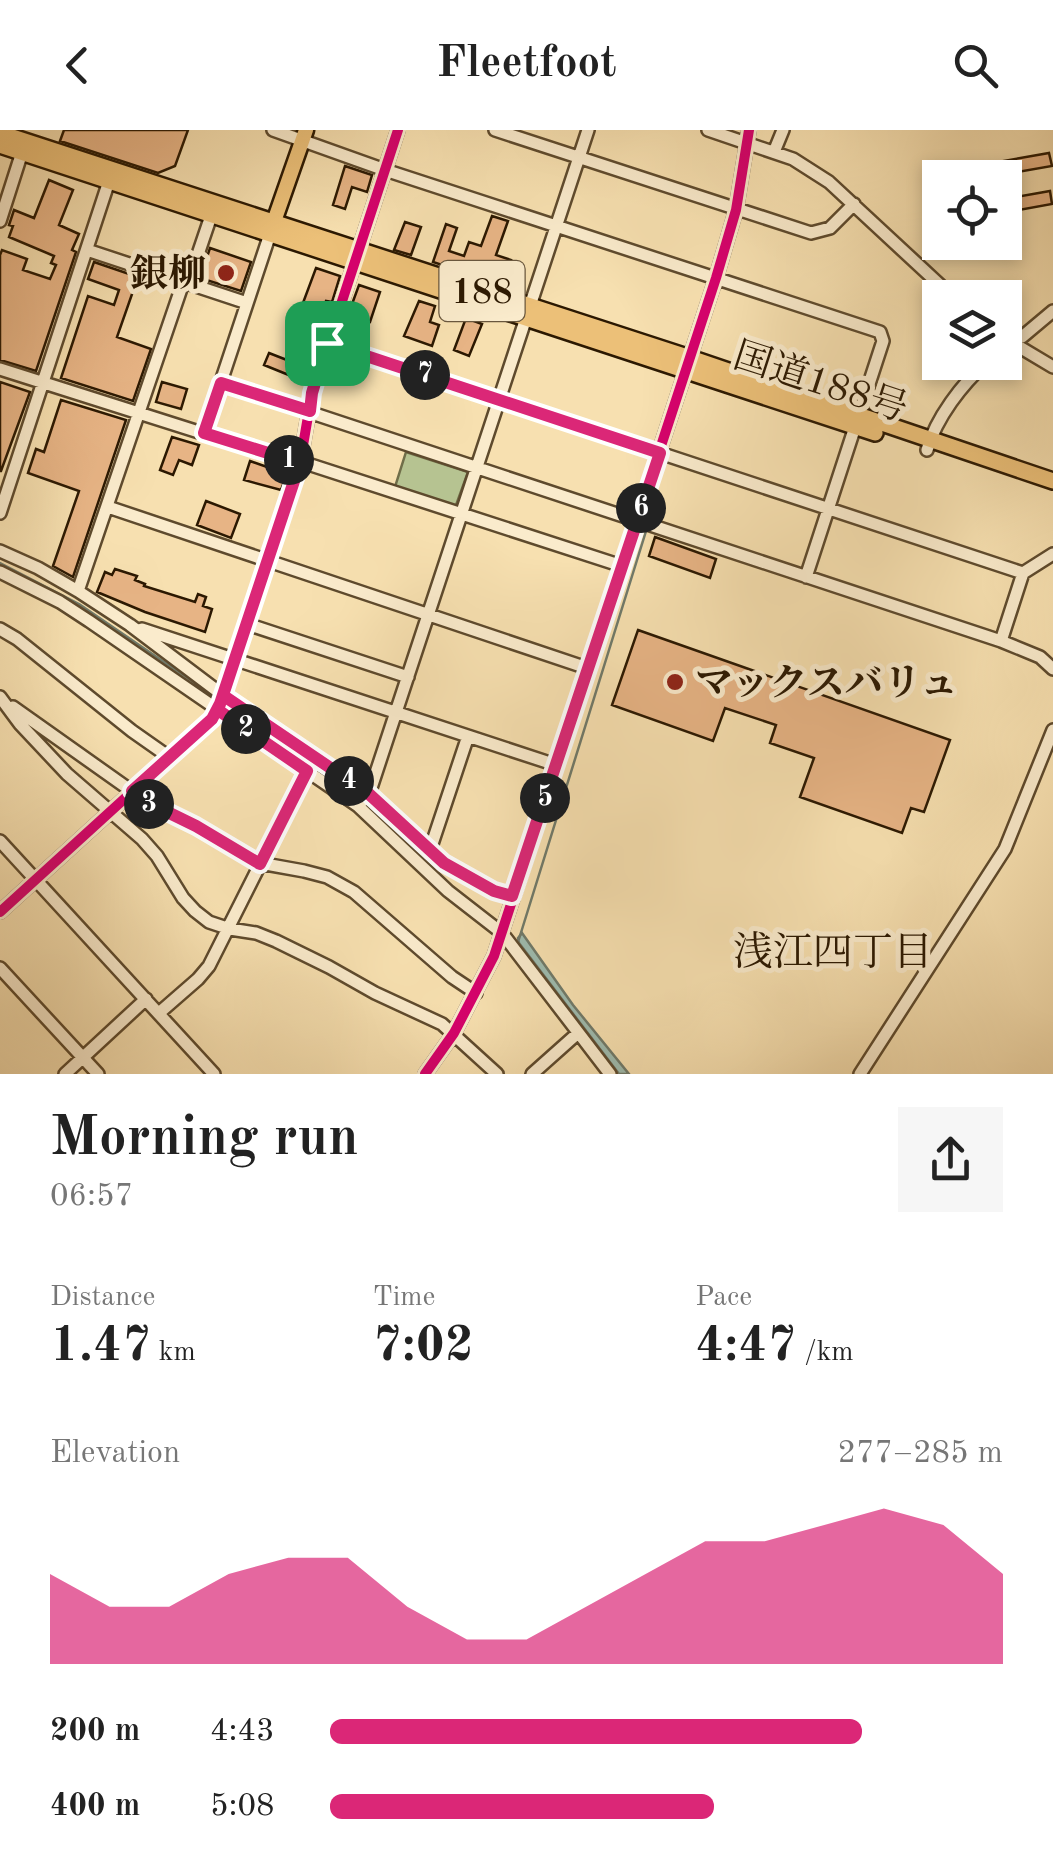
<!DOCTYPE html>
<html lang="en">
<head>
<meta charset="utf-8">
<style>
	body { margin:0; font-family:"Old Standard TT","Noto Serif JP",serif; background:#f6f6f6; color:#222; height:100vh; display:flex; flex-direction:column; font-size:38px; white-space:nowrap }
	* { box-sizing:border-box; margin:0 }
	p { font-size:32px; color:#767676 }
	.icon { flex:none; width:55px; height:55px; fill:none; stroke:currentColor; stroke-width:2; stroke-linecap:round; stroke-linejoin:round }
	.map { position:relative; height:944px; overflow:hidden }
	.drawer { display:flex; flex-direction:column; background:#fff; flex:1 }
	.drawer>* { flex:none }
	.controls { position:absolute; left:922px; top:30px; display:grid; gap:20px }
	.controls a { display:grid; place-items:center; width:100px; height:100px; border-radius:0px; background:#fff; box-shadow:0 5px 15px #0003; font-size:50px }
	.pin { position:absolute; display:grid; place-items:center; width:85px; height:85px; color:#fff; margin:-42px; border-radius:20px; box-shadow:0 5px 15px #0006 }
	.km { position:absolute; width:50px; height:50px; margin:-25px; border-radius:50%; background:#222; color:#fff; font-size:28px; line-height:50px; text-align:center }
	.round { display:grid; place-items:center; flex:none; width:105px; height:105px; border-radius:0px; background:#f6f6f6 }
	.headline { display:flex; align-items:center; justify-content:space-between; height:170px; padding:0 50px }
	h1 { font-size:55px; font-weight:600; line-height:75px }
	.stats { display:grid; grid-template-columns:repeat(3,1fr); gap:15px; height:170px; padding:10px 50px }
	.stats div { display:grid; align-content:center }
	.stats b { font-size:50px; font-weight:600 }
	.stats small { font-size:28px; font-weight:400 }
	.stats p { font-size:28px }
	.chart { height:280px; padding:20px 50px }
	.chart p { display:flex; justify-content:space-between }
	.chart svg { width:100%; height:180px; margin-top:10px; fill:#db2777; opacity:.7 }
	ul { padding:0 50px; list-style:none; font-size:32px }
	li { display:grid; grid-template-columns:160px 120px 1fr; align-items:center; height:75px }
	li i { height:25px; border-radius:12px; background:#db2777 }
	header { display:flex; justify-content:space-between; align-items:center; height:130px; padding:0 50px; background:#fff; font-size:45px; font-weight:600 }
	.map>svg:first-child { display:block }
	.green { fill:#b6c391; stroke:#706e49; stroke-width:2.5 }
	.water { fill:#9ebcb0; stroke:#707a6a; stroke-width:2.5 }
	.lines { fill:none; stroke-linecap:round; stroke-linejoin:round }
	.stream { stroke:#707a6a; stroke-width:2.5 }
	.building { fill:#e7b485; stroke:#2b1801; stroke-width:2.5 }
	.minor-casing { stroke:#5e4a2d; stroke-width:16 }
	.major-casing { stroke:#2b1801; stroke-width:19 }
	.highway-casing { stroke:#2b1801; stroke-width:20 }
	.minor { stroke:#faebcc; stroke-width:11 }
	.major { stroke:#ecc078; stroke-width:14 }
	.highway { stroke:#ecc078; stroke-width:15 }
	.cycleway-casing { stroke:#faebcc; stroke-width:16 }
	.cycleway { stroke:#d6006c; stroke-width:10 }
	.route-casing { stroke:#fff; stroke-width:20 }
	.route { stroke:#db2777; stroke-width:12 }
	.poi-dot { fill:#8f2418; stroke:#faebcc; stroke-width:4 }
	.labels { text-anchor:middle; stroke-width:10; stroke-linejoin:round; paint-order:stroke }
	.shield { fill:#faebcc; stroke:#69573e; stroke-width:2.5 }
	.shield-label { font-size:35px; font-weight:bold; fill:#2b1801 }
	.poi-label { font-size:38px; font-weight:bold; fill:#2b1801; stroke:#faebcc; text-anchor:end }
	.street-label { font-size:38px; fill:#2b1801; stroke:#faebcc }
	.neighbourhood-label { font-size:40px; fill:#2b1801; stroke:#faebcc }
</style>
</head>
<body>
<header><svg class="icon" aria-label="back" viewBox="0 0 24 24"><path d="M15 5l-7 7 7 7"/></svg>Fleetfoot<svg class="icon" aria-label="search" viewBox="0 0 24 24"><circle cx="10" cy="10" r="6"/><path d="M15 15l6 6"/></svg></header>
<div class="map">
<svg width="1053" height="944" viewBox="0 0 1053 944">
	<rect width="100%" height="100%" fill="#f7e0b0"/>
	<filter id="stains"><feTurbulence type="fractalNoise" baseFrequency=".002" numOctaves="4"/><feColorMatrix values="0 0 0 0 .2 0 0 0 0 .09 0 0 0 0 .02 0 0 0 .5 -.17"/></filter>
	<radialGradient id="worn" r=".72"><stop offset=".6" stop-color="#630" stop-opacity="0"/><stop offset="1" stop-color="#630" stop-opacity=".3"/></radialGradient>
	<path class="green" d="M406 322 468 342 455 378 395 357Z"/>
	<path class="water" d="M522 803 573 875 629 944H619L519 813 518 808Z"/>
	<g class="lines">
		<path class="stream" d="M0 433 79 474 211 564
			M232 580 356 663
			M373 675 436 737 492 769
			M519 809 647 398"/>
	</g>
	<path class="building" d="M64 0H188L175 36 158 43 60 11Z
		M1049 23 1052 36 1000 45 998 32Z
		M345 36 372 45 367 62 352 57 345 79 333 75Z
		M49 50 73 60 59 95 79 104 72 120 76 122 36 241 0 230V125L2 120 27 129 23 140 50 149 56 135 51 133 54 126 9 107 13 96 9 95 14 80 34 88Z
		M1050 61 1052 74 1013 81 1010 68Z
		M492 86 508 91 496 125 511 130 502 155 433 132 446 94 457 98 449 121 464 126 469 112 481 116Z
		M405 92 421 97 411 125 394 120Z
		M210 118 251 132 241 161 200 148Z
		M94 132 138 147 117 207 151 219 133 271 61 248 88 166 114 175 119 160 88 149Z
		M316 138 340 146 332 172 326 171 316 196 297 189Z
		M359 155 380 162 370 192 348 185Z
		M419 171 435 176 430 192 439 195 432 216 404 206Z
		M466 188 482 194 469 226 454 220Z
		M269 223 310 239 306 252 264 235Z
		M0 252 30 262 1 341H0Z
		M162 252 187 259 181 279 156 272Z
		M61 270 126 290 73 447 53 436 79 361 28 343 36 319 44 322Z
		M172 307 199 315 192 335 179 330 173 345 160 340Z
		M250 331 287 344 281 360 244 350Z
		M206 371 240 384 231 408 197 395Z
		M655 407 716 429 710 448 649 426Z
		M115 439 137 446 135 450 145 454 144 456 195 472 198 464 206 467 203 476 212 479 205 502 145 482 97 462 105 442 112 445Z
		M638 500 950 610 924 682 911 678 902 703 800 667 814 628 770 613 776 595 725 578 713 611 612 575Z"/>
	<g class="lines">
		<defs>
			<path id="minor" d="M273 0 385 40 880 202 883 211 806 447
				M495 0 811 103 830 98 854 74
				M708 0 793 29 829 52 954 168
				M774 22 783 0
				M0 91 23 19
				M87 120 247 173
				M1008 210 1053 237
				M327 213 1023 443
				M1005 216 1010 211 1022 207 1053 181
				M0 239 290 331 311 335 622 436
				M221 253 1001 511 1040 527 1053 539
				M204 303 270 104
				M927 320C936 288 962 254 987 232
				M108 377 587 538
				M0 383 111 45
				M0 421 38 438 78 461 130 495 224 566 369 664 444 733 494 761 512 767
				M0 442 60 472 89 491 358 676 448 761 502 803 610 944
				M78 461 183 153 190 148 213 80
				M247 494 408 547
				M0 499 17 509 132 601 169 627
				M142 499 556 635
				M1001 511 1023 443 1053 424
				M0 567 20 594 67 644 142 709 157 726 183 768 195 781 209 792 230 799 256 803 276 811 329 837 375 863 442 894 497 944
				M13 577 147 672 196 696 254 732 304 741 327 747 354 762 452 847 476 863
				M358 676 369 664 588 0
				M0 711 214 944
				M430 720 468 606
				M0 782 212 589 218 580 300 333 312 263 398 0
				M0 838 98 944
				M159 883 198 849 209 836 307 641
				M65 944 146 869
				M425 944 454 903 494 826 716 148 736 80 749 0
				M532 944 578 903
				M860 944 1005 719 1053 600"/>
			<path id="major" d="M270 103 306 0"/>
			<path id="highway" d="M0 3 690 228 1053 351
				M0 15 875 303"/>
		</defs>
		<use href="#minor" class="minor-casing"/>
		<use href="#major" class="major-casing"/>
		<use href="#highway" class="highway-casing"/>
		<use href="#minor" class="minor"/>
		<use href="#major" class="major"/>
		<use href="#highway" class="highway"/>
		<defs>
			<path id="cycleway" d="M0 782 212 589 218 580 300 333 312 263 398 0
				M425 944 454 903 494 826 716 148 736 80 749 0"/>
		</defs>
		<use href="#cycleway" class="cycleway-casing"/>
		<use href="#cycleway" class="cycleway"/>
	</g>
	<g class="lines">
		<defs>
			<path id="route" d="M327 213 312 263 310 281 221 253 204 303 300 333 218 580 307 641 260 734 196 696 147 672 132 661 212 589 224 566 369 664 444 733 494 761 512 766 660 323 327 213"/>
		</defs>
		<use href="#route" class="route-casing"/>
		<use href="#route" class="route"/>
	</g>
	<g class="poi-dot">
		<circle cx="226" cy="143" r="10"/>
		<circle cx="675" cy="552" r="10"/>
	</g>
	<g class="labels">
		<rect class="shield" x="439.5" y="131" width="85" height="60" rx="8"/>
		<g class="shield-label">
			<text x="482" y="173">188</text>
		</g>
		<g class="poi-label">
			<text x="206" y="156">銀柳</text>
			<text x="695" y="565" text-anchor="start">マックスバリュ</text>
		</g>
		<g class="street-label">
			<text transform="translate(821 251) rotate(18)" y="13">国道188号</text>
		</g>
		<g class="neighbourhood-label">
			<text x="833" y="835">浅江四丁目</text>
		</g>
	</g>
	<rect width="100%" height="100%" filter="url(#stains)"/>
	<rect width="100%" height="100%" fill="url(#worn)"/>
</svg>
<div class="controls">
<a><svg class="icon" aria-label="locate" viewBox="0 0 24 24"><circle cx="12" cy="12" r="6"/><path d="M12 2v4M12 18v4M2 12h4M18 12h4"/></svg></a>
<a><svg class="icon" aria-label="layers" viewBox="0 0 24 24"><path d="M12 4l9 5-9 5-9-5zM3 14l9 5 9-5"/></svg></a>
</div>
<div class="pin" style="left:327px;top:213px;background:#1e9e55"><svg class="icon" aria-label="arrive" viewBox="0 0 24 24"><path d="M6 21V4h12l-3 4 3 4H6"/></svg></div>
<b class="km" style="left:289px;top:330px">1</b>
<b class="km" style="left:246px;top:599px">2</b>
<b class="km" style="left:149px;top:674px">3</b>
<b class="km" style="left:349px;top:651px">4</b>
<b class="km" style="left:545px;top:668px">5</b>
<b class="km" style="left:641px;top:378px">6</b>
<b class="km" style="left:425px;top:245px">7</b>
</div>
<section class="drawer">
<div class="headline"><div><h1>Morning run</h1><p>06:57</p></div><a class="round"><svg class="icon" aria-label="share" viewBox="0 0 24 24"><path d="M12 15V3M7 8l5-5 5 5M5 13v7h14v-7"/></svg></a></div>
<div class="stats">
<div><p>Distance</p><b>1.47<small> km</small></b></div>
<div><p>Time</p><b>7:02</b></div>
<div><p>Pace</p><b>4:47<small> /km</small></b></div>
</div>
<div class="chart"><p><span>Elevation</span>277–285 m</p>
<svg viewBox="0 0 160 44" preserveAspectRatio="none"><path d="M0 44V22L10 30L20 30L30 22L40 18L50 18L60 30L70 38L80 38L90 30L100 22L110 14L120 14L130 10L140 6L150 10L160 22V44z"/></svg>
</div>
<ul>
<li><b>200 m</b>4:43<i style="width:79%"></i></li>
<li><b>400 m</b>5:08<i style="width:57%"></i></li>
</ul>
</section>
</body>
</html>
